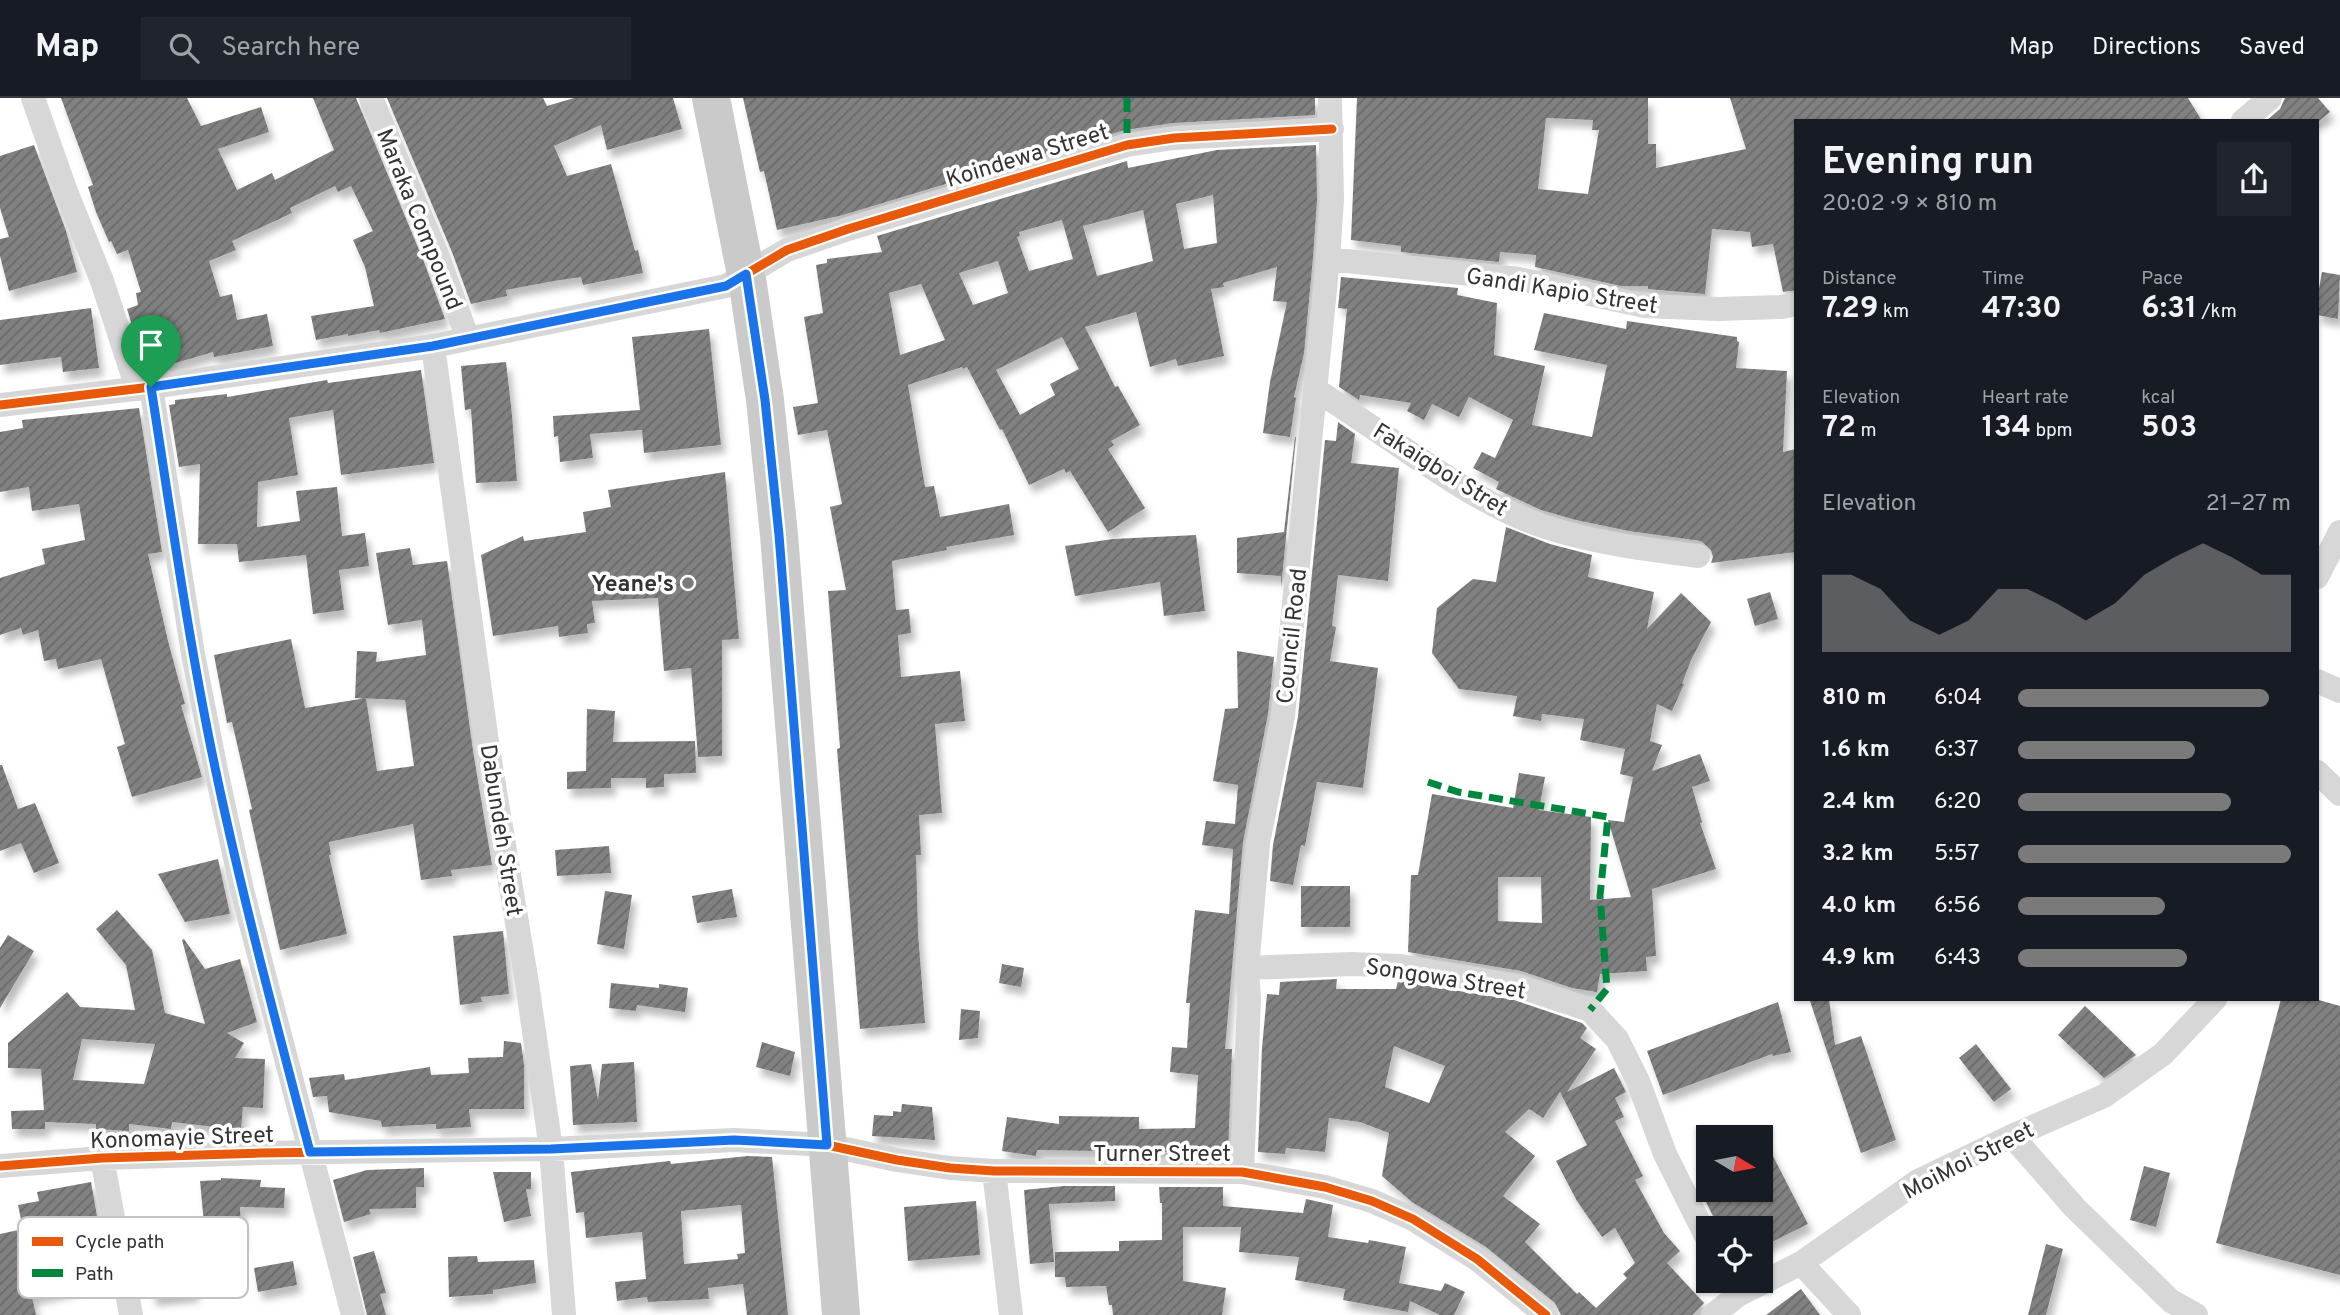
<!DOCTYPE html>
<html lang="en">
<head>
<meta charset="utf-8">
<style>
	body { margin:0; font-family:Overpass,sans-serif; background:#20242c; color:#f1f3f6; height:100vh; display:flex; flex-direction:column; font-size:26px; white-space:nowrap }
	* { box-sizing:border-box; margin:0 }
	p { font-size:23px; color:#9ea1a6 }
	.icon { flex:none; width:38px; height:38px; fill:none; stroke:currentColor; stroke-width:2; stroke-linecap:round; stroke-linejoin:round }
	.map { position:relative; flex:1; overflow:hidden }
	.sheet { position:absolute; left:1794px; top:21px; width:525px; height:882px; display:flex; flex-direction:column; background:#171b24; border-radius:0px; box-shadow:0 2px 5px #0004 }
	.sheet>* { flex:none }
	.needle { width:46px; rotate:100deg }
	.buttons { position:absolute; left:1696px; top:1027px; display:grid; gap:14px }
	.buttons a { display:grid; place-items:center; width:77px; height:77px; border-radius:0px; background:#171b24; box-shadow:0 2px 5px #0004; font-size:35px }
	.pin { position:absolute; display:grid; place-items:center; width:60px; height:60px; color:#fff; margin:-72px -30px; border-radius:50% 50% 50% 0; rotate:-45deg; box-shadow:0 0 7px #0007 }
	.pin .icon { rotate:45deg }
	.round { display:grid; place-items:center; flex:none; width:74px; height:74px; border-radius:0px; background:#20242c }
	.summary { display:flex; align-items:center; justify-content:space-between; height:119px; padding:0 28px }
	h1 { font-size:38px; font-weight:700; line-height:52px }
	.metrics { display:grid; grid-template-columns:repeat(3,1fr); gap:10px; height:119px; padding:7px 28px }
	.metrics div { display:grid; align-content:center }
	.metrics b { font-size:30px; font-weight:700 }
	.metrics small { font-size:19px; font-weight:400 }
	.metrics p { font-size:19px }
	.chart { height:196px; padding:14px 28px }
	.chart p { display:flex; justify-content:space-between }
	.chart svg { width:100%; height:126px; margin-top:7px; fill:#7a7a7a; opacity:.7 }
	ul { padding:0 28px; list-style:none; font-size:23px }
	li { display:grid; grid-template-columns:112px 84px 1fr; align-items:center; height:52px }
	li i { height:18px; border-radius:9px; background:#7a7a7a }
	header { display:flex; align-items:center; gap:42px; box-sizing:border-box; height:98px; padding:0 35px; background:#171b24; border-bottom:2px solid #363941 }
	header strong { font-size:33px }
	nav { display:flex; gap:38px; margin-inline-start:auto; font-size:24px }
	.search { width:490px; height:63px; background:#20242c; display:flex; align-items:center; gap:18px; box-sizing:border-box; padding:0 24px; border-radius:0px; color:#9ea1a6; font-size:26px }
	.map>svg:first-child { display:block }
	.building { fill:url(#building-hatch); fill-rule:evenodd; filter:url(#shadow) }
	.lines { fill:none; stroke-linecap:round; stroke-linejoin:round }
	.minor { stroke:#d7d7d7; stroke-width:24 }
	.primary { stroke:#cacaca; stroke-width:38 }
	.quiet { stroke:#00873e; stroke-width:7; stroke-dasharray:14 7; stroke-linecap:butt }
	.cycleway-casing { stroke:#fff; stroke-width:13 }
	.cycleway { stroke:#e8590c; stroke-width:9 }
	.route-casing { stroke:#fff; stroke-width:14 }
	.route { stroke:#1a73e8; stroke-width:9 }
	.poi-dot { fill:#7a7a7a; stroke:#fff; stroke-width:2.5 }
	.labels { text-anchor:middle; stroke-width:7; stroke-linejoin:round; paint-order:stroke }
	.street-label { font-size:23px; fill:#333; stroke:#fff }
	.poi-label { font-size:23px; font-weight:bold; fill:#333; stroke:#fff; text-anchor:end }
	.key { fill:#fff; stroke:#c2c2c2; stroke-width:2 }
	.key-label { font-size:19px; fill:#333 }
</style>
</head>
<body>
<header>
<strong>Map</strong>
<div class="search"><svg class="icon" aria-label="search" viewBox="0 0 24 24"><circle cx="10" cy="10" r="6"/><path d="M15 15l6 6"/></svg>Search here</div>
<nav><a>Map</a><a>Directions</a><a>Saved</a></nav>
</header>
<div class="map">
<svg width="2340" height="1217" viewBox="0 0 2340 1217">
	<defs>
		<pattern id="building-hatch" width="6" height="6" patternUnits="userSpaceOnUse" patternTransform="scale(1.75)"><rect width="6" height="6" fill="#818181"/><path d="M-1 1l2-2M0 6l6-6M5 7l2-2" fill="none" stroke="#6a6a6a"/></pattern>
		<filter id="shadow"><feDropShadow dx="4.5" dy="8" stdDeviation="3.5" flood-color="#0004"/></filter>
	</defs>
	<rect width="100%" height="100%" fill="#fff"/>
	<path class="building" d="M61 0H187L201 28 261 9 269 34 218 51 237 92 272 75 275 82 334 52 313 0H356L424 164 445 221 380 235 379 232 348 238V236L316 242 311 218 374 208 365 169 353 142 373 133 351 88 338 94 335 88 290 110 292 115 232 143 236 152 209 163 220 199 232 196 237 222 267 216 273 248 214 259 213 254 162 269V266L146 271 127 211 138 207 136 195 141 194 128 152 117 156 111 143 109 144 96 114 88 89 93 87Z
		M387 0H543L547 8 574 0H673L682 31 607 52 601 27 554 48 567 78 611 66 635 153 638 152 643 175 583 187 581 179 554 183 506 192 507 198 471 206 452 154Z
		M743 0H1315V17L1173 25 1125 32 843 117 777 132 764 73 760 74Z
		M1357 0H1648V46H1656V70L1746 51 1730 0H2188L2202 23H1796V192L1783 194 1773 146 1752 149 1750 134 1712 131 1705 196 1648 191V188H1621L1535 169 1536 157 1500 154 1499 164 1401 154V148L1351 142ZM1546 20 1593 22 1592 32H1599L1588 96 1538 91Z
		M2285 0H2318L2330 14 2319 23H2266L2280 11Z
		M34 47 66 133 77 174 9 193 0 158V141L9 139 0 110V58Z
		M1316 47 1317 102 1313 160 1304 255 1294 299 1296 300 1290 339 1263 335 1270 284 1287 204 1273 203 1277 169 1223 185 1224 189 1211 191 1224 258 1178 268 1176 261 1150 269 1136 214 1085 229 1115 289 1118 288 1140 327 1111 343 1114 347 1108 351 1145 410 1108 434 1070 373 1066 375 1064 371 1029 387 1002 331 1000 332 967 269 963 271 962 269 908 287 925 389 934 388 940 419 1009 406 1014 437 946 449 947 452 892 463 896 512 909 511 911 535 898 537 901 579 960 573 965 623 935 626 942 715 919 717 921 757H916L918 835 925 925 860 931 837 651 840 650 828 493 846 492 830 409 842 406 827 332 798 337 793 309 818 305 804 219 823 215 816 167 827 165V161L882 154 877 138 1127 63 1128 70 1217 52ZM1213 97 1217 145 1184 151 1176 106ZM1143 112 1153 163 1097 178 1083 128ZM1062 122 1073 161 1029 173 1017 139 1020 138 1019 134ZM998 163 1008 195 973 207 959 175ZM921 186 945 242 900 257 889 195ZM1062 239 1079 271 1050 286 1055 297 1020 317 996 272Z
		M2322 174 2340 177 2338 221 2317 217V202Z
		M1341 179 1458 190 1457 197 1497 205 1494 257 1545 268 1532 327 1592 339 1607 267 1534 252 1544 215 1626 231 1627 223 1737 239V243L1739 244 1736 270 1787 273 1783 354 1796 351V454L1711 465 1713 459 1711 452 1701 443 1629 433 1576 422 1541 412 1496 391 1499 384 1473 370 1482 354 1495 360 1513 322 1469 299 1459 319 1432 306 1424 322 1407 313 1411 305 1360 297 1359 302 1339 289 1347 211 1338 210Z
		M91 210 99 270 63 274 61 259 0 267V222Z
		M709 231 721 347 644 355 642 332 590 336 593 360 560 364 558 338 554 339 553 318 640 312 632 239Z
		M506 264 512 317 517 383 476 385 471 311 465 312 461 268Z
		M421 272 434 365 341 377 333 312 289 320 298 377 258 384 257 429 300 423 296 393 337 389 342 438 365 435 369 468 339 472 344 512 313 516 306 457 239 464 237 446H198L200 366 179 369 169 307 175 306V302L227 296V299L327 282 328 285Z
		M139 310 162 454 148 456 168 543 185 606 181 607 202 679 132 699 117 649 125 646 101 561 58 571 56 561 44 563 38 532 23 537 21 530 0 537V480L45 466 42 451 85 442 79 406 32 413 29 389 0 394V334L23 330 22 322Z
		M1338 324 1355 336 1351 365 1399 370 1388 483 1338 477 1332 528 1336 529 1330 563 1378 570 1363 690 1317 684 1305 748 1301 747 1293 787 1270 783 1273 747 1298 619 1325 342 1336 343Z
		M1295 339H1296L1281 490V478L1237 475V440L1284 434Z
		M725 374 739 541 722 542V658L698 659 691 570 664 573 658 500 592 503 595 525 587 526 588 535 559 539 558 528 493 538 481 457 523 438 524 443 586 434 583 414 611 409 608 392Z
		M1506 429 1550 446 1592 457 1588 479 1654 494 1647 531 1681 495 1711 524 1691 562 1682 586H1684L1672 613 1657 606 1650 643 1662 647 1652 673 1700 656 1710 683 1692 689 1702 724 1700 725 1716 771 1652 791 1656 858 1646 859 1647 873 1600 876 1597 894 1572 890 1521 873 1408 854 1411 777H1418L1432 696 1513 710 1519 675 1545 679 1539 712 1591 719 1590 802 1631 799 1608 722 1624 724 1633 679 1620 676 1625 651 1580 642 1584 621 1542 616 1541 623 1513 618 1517 598 1459 591 1432 555 1437 510 1473 481 1496 484ZM1498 779H1541L1542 825 1498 823Z
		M1196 437 1205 513 1164 518 1160 484 1075 498 1065 448 1113 441Z
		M410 450 413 467 447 463 473 653 492 767 451 772 452 778 421 782 413 726 329 744 331 757H329L347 836 280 852 249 712 252 711 232 624 227 625 214 557 291 541 305 610 366 600 377 673 414 668 405 602 355 600 357 553 377 554 376 564 426 557 422 522 388 527 379 474 376 455Z
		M1770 494 1778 521 1755 528 1747 501Z
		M1237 553 1274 559 1268 616 1243 744 1225 951H1232L1228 1055 1037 1052 1036 1058 1002 1053 1007 1019 1059 1026V1018L1139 1019V1031L1195 1030 1198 977 1170 974 1172 949 1187 950 1190 905H1186L1195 812 1229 816 1233 751 1202 747 1206 723 1235 726 1238 687 1213 683 1225 611 1238 610Z
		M587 611 615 613 613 644 695 643 696 675 664 676V689L646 690V680H611V690L567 691V674L586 673Z
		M0 667H2L18 711 35 705 59 765 34 775 21 745 0 753Z
		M609 748 611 775 557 778 555 752Z
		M218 761 230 816 185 824 158 776Z
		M1301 788H1350V829H1301Z
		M732 791 737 819 697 825 692 798Z
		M605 793 632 797 624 851 597 846Z
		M117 812 152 852 165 915 205 926 182 842 184 841 205 871 240 861 257 924 227 935 244 945 235 960 265 961 263 1010 243 1009 241 1032 172 1024 171 1031 129 1026V1033L96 1031V1026L45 1024V1031H12L11 1013 44 1012 41 971 8 970V945L67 894 80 909 135 912 126 867 96 831ZM82 941 155 946 144 986 73 982Z
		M503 833 509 896 481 899 482 904 460 907 453 838Z
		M8 837 34 853 0 910V850Z
		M1002 866 1024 870 1021 889 999 885Z
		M1337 881 1336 891H1396L1398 883 1514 902 1582 925 1587 930 1580 940 1596 951 1567 994 1614 970 1626 994 1615 1000 1624 1019 1615 1023 1643 1078 1635 1082 1664 1135 1680 1153 1667 1165 1704 1205 1692 1217H1561L1555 1205 1486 1149 1412 1104 1382 1078 1389 1035 1360 1024 1329 1020 1325 1054 1286 1050 1285 1056 1258 1054 1262 950 1267 896 1279 897 1280 884ZM1394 948 1445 968 1429 1005 1385 989ZM1560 994 1587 1047 1556 1063 1577 1103 1602 1139 1615 1130 1635 1165 1623 1176 1627 1180 1596 1210 1579 1194 1577 1196 1525 1144 1540 1126 1503 1098 1535 1058 1505 1034 1529 1011 1543 1020Z
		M611 885 659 890V886L688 890 685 914 637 907 636 913 609 910Z
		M1829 901 1835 947 1861 938 1896 1042 1861 1055 1810 903Z
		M2281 901H2315L2340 908V1177L2216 1145Z
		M1778 904 1791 954 1773 958 1772 956 1663 997 1647 953Z
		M2085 908 2136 957 2104 980 2058 937Z
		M961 911 980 913 978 940 959 942Z
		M504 943 521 945 524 967V1011H469L471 1029 436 1031V1026L382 1029 381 1023 329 1014 327 998 313 999 309 980 344 976 345 982 430 969 431 977 469 975 468 960 503 959Z
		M762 944 795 954 790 978 756 969Z
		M1976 946 2011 991 1994 1004 1959 960Z
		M634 964 637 1024 573 1027 570 968 591 966 598 1002 602 966Z
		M902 1006 932 1009 935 1042 872 1038 874 1017 893 1018V1013L901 1014Z
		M1760 1033 1808 1126 1760 1150V1130H1719L1700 1092H1760Z
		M748 1058 772 1059 788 1217H747L743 1186 708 1190 709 1201 648 1204 647 1199 617 1203 615 1184 646 1181 642 1134 586 1140 584 1114 576 1115 571 1074 670 1063 671 1066ZM741 1107 745 1155 737 1156 738 1161 684 1166 681 1113Z
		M2144 1068 2170 1075 2156 1129 2130 1122Z
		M424 1070V1089H416V1110L369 1111 371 1116 344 1124 333 1082 367 1072Z
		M493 1074H531V1091H526L531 1118 504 1124Z
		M221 1080 261 1082 260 1089 285 1090 284 1110 240 1109 242 1143 206 1147 200 1083 221 1082Z
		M91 1084 104 1158 68 1164 73 1190 32 1199 36 1217H0V1136L23 1131 18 1107 39 1103 37 1094Z
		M1064 1088H1115V1103L1049 1106 1054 1164 1030 1166 1024 1092Z
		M1159 1089H1223V1108L1303 1115 1306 1101 1333 1107 1328 1139 1368 1145 1369 1142 1406 1149 1399 1185 1441 1193 1445 1185 1465 1194 1454 1217H1440L1410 1203 1408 1214 1343 1202 1345 1191 1295 1182 1299 1159 1239 1154 1241 1129H1183V1183L1226 1190 1222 1217H1113L1112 1207H1109L1106 1188 1066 1189 1065 1179H1055V1154L1119 1153V1143L1162 1142V1105H1160Z
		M976 1103 980 1157 908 1163 904 1109Z
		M2046 1146 2063 1151 2046 1217H2028Z
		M374 1153 386 1195 380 1196 386 1217H367L353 1159Z
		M477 1158 478 1164 534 1162 536 1185 493 1192V1196L449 1199 448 1159Z
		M293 1163 297 1187 258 1194 254 1170Z
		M192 1166 195 1196 152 1200 148 1170Z
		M1801 1191 1820 1217H1766Z"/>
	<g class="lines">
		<path class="minor" d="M33 0 65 91 102 183 137 290
			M371 0 438 159 468 241
			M2243 23 2270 0
			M1328 161 1519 181 1645 208 1718 211 1782 209 1796 206
			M433 248 488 651 527 885 551 1051 564 1217
			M151 289 193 556 216 672 242 792 353 1217
			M1315 291C1348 313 1381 335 1413 357 1458 387 1503 417 1555 432 1602 446 1650 452 1698 458
			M0 307 151 289 433 248 726 188 787 152 848 131 1127 47 1174 40 1332 31
			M2317 479 2340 434
			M2317 583 2340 593
			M2317 674 2340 696
			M1247 870 1352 866 1400 868 1518 888 1590 912 1617 941 1638 983 1665 1056 1708 1142
			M2012 1038 2075 1110 2171 1203 2196 1217
			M102 1060 131 1217
			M0 1068 102 1060 261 1055 551 1051 734 1042 827 1047 897 1062 950 1070 994 1073 1242 1074 1325 1089 1372 1103 1413 1121 1477 1161 1546 1217
			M994 1073 1011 1217
			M1242 1074 1249 902 1247 870 1258 745 1283 618 1328 161 1332 102 1330 0
			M1801 1165 1849 1217
			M1713 1217 1738 1197 1801 1165 1918 1083 2012 1038 2104 998 2163 956 2215 901"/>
		<path class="primary" d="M711 0 748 187 765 302 779 437 841 1217"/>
		<path class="quiet" d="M1127 0V47
			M1428 684 1458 694 1608 719 1600 798 1607 891 1590 912"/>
		<defs>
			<path id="cycleway" d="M0 307 151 289 433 248 726 188 787 152 848 131 1127 47 1174 40 1332 31
				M0 1068 102 1060 261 1055 551 1051 734 1042 827 1047 897 1062 950 1070 994 1073 1242 1074 1325 1089 1372 1103 1413 1121 1477 1161 1546 1217"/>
		</defs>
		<use href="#cycleway" class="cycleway-casing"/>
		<use href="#cycleway" class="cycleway"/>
	</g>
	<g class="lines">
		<defs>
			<path id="route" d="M746 176 765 302 779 437 827 1047 734 1042 551 1051 310 1054C277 928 243 802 216 674 189 547 171 417 151 289L433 248 726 188Z"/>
		</defs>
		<use href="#route" class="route-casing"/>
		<use href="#route" class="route"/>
	</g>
	<circle class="poi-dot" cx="688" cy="485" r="7"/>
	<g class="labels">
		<g class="street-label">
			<text transform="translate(1027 57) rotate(-17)" y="8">Koindewa Street</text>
			<text transform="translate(420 121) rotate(68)" y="8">Maraka Compound</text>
			<text transform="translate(1562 192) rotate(9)" y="8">Gandi Kapio Street</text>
			<text transform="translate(1441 371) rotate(32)" y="8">Fakaigboi Stret</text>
			<text transform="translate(1291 538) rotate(-84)" y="8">Council Road</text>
			<text transform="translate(502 732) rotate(81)" y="8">Dabundeh Street</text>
			<text transform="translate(1446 880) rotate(9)" y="8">Songowa Street</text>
			<text transform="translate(182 1039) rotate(-2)" y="8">Konomayie Street</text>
			<text x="1162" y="1063">Turner Street</text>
			<text transform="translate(1968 1062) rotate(-27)" y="8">MoiMoi Street</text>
		</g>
		<g class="poi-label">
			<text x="674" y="493">Yeane's</text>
		</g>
	</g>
	<rect x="18" y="1119" width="230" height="81" rx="10" class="key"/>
	<rect x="32" y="1139" width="31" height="9" fill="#e8590c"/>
	<rect x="32" y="1171" width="31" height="8" fill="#00873e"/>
	<g class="key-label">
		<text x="75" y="1150">Cycle path</text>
		<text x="75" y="1182">Path</text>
	</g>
</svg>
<div class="buttons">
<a><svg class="needle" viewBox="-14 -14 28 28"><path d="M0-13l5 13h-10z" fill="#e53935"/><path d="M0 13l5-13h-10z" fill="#9ea1a6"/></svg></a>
<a><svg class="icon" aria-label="locate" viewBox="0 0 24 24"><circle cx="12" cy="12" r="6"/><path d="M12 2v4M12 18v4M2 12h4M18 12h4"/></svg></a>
</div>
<div class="pin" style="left:151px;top:289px;background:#1e9e55"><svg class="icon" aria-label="arrive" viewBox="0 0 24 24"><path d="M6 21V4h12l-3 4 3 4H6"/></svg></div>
<section class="sheet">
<div class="summary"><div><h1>Evening run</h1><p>20:02 · 9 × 810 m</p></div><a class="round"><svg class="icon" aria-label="share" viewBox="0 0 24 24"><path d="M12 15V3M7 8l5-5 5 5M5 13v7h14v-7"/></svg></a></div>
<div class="metrics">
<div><p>Distance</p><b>7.29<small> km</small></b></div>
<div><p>Time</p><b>47:30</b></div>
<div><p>Pace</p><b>6:31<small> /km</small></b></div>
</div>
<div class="metrics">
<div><p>Elevation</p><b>72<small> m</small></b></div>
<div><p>Heart rate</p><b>134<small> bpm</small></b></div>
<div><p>kcal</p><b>503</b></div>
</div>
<div class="chart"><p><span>Elevation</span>21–27 m</p>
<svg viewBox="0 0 160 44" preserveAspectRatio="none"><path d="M0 44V17L10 17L20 22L30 33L40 38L50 33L60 22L70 22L80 27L90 33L100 27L110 17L120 11L130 6L140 11L150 17L160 17V44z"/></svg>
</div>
<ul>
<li><b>810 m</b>6:04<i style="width:92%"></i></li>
<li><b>1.6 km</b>6:37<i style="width:65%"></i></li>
<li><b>2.4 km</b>6:20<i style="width:78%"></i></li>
<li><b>3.2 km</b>5:57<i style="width:100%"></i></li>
<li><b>4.0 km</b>6:56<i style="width:54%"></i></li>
<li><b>4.9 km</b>6:43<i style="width:62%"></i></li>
</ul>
</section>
</div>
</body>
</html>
